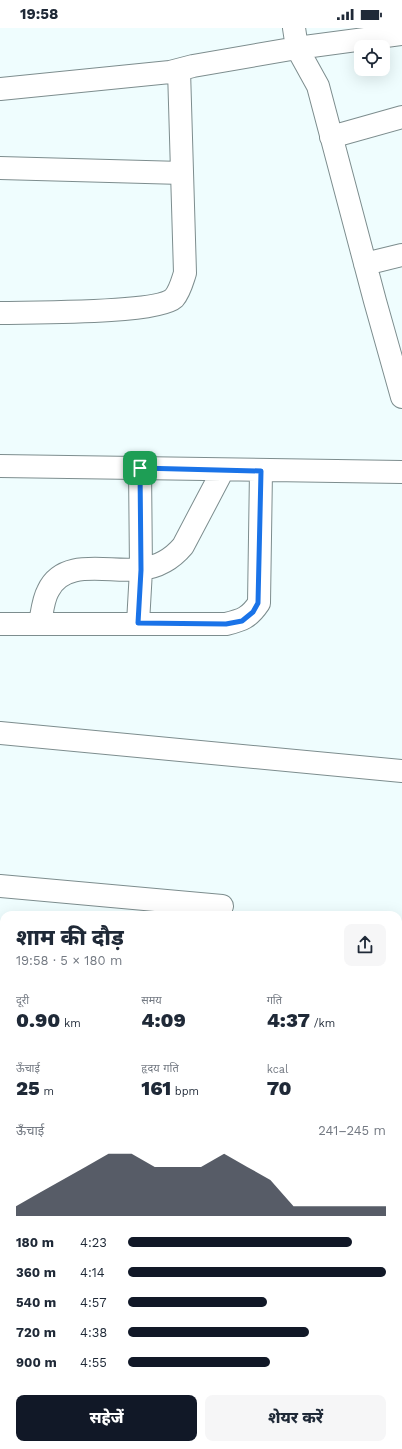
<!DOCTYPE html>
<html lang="hi">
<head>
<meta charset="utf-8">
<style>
	body { margin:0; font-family:"Work Sans","Noto Sans Devanagari",sans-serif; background:#f6f6f7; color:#1f2937; height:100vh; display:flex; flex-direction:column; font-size:15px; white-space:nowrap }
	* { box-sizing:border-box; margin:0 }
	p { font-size:13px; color:#747a83 }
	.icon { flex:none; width:22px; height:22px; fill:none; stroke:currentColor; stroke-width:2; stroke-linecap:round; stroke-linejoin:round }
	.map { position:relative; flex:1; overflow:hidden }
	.panel { position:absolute; left:0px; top:883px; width:402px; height:538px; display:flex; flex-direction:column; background:#fff; border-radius:12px 12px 0 0; box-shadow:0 4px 16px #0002 }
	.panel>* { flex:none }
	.fabs { position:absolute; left:354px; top:12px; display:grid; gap:8px }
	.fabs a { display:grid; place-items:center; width:36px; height:36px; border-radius:8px; background:#fff; box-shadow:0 4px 16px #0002; font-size:20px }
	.pin { position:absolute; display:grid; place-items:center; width:34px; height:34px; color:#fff; margin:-17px; border-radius:8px; box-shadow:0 2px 6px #0006 }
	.round { display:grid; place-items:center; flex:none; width:42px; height:42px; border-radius:8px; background:#f6f6f7 }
	.summary { display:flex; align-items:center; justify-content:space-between; height:68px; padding:0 16px }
	h1 { font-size:22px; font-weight:800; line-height:30px }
	.metrics { display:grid; grid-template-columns:repeat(3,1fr); gap:6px; height:68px; padding:4px 16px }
	.metrics div { display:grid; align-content:center }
	.metrics b { font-size:20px; font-weight:800 }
	.metrics small { font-size:11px; font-weight:400 }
	.metrics p { font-size:11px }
	.chart { height:112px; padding:8px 16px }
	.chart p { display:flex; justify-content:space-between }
	.chart svg { width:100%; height:72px; margin-top:4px; fill:#111827; opacity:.7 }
	.action { display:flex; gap:8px; margin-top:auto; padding:8px 16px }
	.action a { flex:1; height:46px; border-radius:8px; background:#111827; color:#fff; font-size:16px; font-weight:800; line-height:46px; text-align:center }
	.action a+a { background:#f6f6f7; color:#1f2937 }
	ul { padding:0 16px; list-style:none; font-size:13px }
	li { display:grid; grid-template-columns:64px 48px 1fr; align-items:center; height:30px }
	li i { height:10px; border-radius:5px; background:#111827 }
	.status { display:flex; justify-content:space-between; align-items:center; height:28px; padding:0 20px; background:#fff; direction:ltr }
	.status svg { height:11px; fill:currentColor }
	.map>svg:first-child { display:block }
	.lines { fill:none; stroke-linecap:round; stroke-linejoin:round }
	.lane-casing { stroke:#7d8d8e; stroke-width:14 }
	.street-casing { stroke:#7d8d8e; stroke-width:24 }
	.secondary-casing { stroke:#7d8d8e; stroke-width:24 }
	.highway-casing { stroke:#49a5b0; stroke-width:24 }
	.lane { stroke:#fff; stroke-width:12 }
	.street { stroke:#fff; stroke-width:22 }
	.secondary { stroke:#fff; stroke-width:22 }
	.highway { stroke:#5ce6f6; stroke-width:22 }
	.route-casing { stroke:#fff; stroke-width:8 }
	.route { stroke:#1a73e8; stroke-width:5 }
</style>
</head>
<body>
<div class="status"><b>19:58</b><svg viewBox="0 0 49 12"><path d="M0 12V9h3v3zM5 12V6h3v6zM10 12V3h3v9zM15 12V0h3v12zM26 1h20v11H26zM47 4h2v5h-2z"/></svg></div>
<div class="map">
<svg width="402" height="1421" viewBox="0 0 402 1421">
	<rect width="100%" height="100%" fill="#effdfe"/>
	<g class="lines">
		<defs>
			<path id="lane" d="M398 1062H402
				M0 1084H4
				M398 1207H402
				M0 1236H4
				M398 1312 402 1300
				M0 1362 4 1361
				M160 1417 165 1421
				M336 1421 340 1417"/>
			<path id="street" d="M294 0 297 20 318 58 375 273 402 369
				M0 61 170 44 193 38 297 20 402 6
				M331 109 402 89
				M0 140 182 145
				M365 236 402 227
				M0 285C28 284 157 286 174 270 180 263 182 254 185 245L179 42
				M0 438 402 444
				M40 595C42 585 43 572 48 563 64 528 112 546 141 541 159 539 172 531 183 518L223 442
				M138 595 141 542 140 440
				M0 596H226C242 592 249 590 259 575L261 443
				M0 705 402 743
				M0 858 222 878"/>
			<path id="secondary" d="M0 985 4 986"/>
			<path id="highway" d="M398 994H402
				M0 1024H4
				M398 1028H402
				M0 1055H4"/>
		</defs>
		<use href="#lane" class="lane-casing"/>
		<use href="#street" class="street-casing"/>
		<use href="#secondary" class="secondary-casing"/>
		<use href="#highway" class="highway-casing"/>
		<use href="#lane" class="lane"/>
		<use href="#street" class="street"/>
		<use href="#secondary" class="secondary"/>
		<use href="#highway" class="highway"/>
	</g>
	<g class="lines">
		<defs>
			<path id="route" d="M140 440 261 443 258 575 253 584 242 593 226 596 138 595 141 542Z"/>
		</defs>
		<use href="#route" class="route-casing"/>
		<use href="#route" class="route"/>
	</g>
</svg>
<div class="fabs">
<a><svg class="icon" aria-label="locate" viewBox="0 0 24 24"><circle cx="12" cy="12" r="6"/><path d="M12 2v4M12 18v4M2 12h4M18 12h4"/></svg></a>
</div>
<div class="pin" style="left:140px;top:440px;background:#1e9e55"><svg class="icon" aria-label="arrive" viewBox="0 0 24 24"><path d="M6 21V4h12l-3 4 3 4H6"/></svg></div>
<section class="panel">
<div class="summary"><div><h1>शाम की दौड़</h1><p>19:58 · 5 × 180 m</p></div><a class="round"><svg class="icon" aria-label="share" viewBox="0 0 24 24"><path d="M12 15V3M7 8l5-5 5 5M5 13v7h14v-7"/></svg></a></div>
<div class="metrics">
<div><p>दूरी</p><b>0.90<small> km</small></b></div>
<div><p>समय</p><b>4:09</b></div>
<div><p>गति</p><b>4:37<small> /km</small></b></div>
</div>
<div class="metrics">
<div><p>ऊँचाई</p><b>25<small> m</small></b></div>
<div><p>हृदय गति</p><b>161<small> bpm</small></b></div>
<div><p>kcal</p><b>70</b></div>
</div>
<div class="chart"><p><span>ऊँचाई</span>241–245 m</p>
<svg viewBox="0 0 160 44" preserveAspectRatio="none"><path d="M0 44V38L10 30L20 22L30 14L40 6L50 6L60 14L70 14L80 14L90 6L100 14L110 22L120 38L130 38L140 38L150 38L160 38V44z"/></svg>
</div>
<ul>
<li><b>180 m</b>4:23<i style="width:87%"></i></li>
<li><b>360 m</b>4:14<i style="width:100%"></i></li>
<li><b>540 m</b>4:57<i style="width:54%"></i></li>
<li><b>720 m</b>4:38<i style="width:70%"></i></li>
<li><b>900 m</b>4:55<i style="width:55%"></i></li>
</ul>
<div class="action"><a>सहेजें</a><a>शेयर करें</a></div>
</section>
</div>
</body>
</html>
